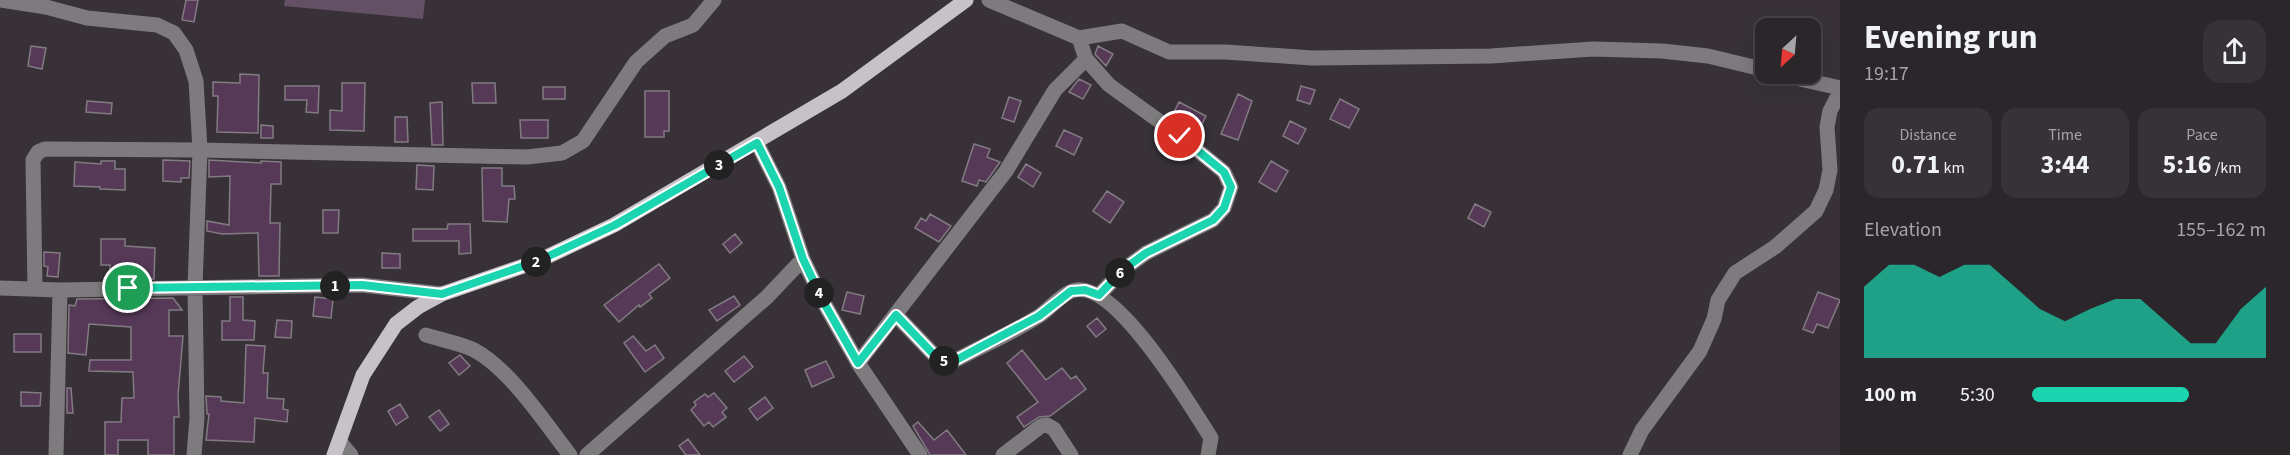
<!DOCTYPE html>
<html lang="en">
<head>
<meta charset="utf-8">
<style>
	body { margin:0; font-family:"Source Sans 3",sans-serif; background:#363236; color:#f1f3f6; height:100vh; display:flex; flex-direction:column; font-size:22px; white-space:nowrap }
	* { box-sizing:border-box; margin:0 }
	p { font-size:20px; color:#a5a5a8 }
	.icon { flex:none; width:33px; height:33px; fill:none; stroke:currentColor; stroke-width:2; stroke-linecap:round; stroke-linejoin:round }
	.map { position:relative; flex:1; overflow:hidden }
	.sheet { display:flex; flex-direction:column; background:#2a262a; width:450px }
	.sheet>* { flex:none }
	.needle { width:39px; rotate:206deg }
	.buttons { position:absolute; left:1755px; top:18px; display:grid; gap:12px }
	.buttons a { display:grid; place-items:center; width:66px; height:66px; border-radius:12px; background:#2a262a; box-shadow:0 6px 24px #0002,0 0 0 2px #464347; font-size:30px }
	.pin { position:absolute; display:grid; place-items:center; width:51px; height:51px; color:#fff; margin:-26px; border:3px solid #fff; border-radius:50%; box-shadow:0 2px 6px #0007 }
	.km { position:absolute; width:30px; height:30px; margin:-15px; border-radius:50%; background:#222; color:#fff; font-size:16px; line-height:30px; text-align:center }
	.round { display:grid; place-items:center; flex:none; width:63px; height:63px; border-radius:18px; background:#363236 }
	.overview { display:flex; align-items:center; justify-content:space-between; height:102px; padding:0 24px }
	h1 { font-size:33px; font-weight:700; line-height:45px }
	.figures { display:grid; grid-template-columns:repeat(3,1fr); gap:9px; height:102px; padding:6px 24px }
	.figures div { display:grid; align-content:center; border-radius:15px; background:#363236; text-align:center }
	.figures b { font-size:26px; font-weight:700 }
	.figures small { font-size:16px; font-weight:400 }
	.figures p { font-size:16px }
	.chart { height:168px; padding:12px 24px }
	.chart p { display:flex; justify-content:space-between }
	.chart svg { width:100%; height:108px; margin-top:6px; fill:#1bd5b1; opacity:.7 }
	ul { padding:0 24px; list-style:none; font-size:20px }
	li { display:grid; grid-template-columns:96px 72px 1fr; align-items:center; height:45px }
	li i { height:15px; border-radius:8px; background:#1bd5b1 }
	main { display:flex; flex:1; min-height:0 }
	.map>svg:first-child { display:block }
	.green { fill:#635064 }
	.building { fill:#553957; stroke:#827b82; stroke-width:1.5 }
	.lines { fill:none; stroke-linecap:round; stroke-linejoin:round }
	.minor { stroke:#7e7b7e; stroke-width:15 }
	.major { stroke:#c7c1c8; stroke-width:15 }
	.route-casing { stroke:#fff; stroke-width:12 }
	.route { stroke:#1bd5b1; stroke-width:8 }
</style>
</head>
<body>
<main>
<div class="map">
<svg width="1840" height="455" viewBox="0 0 1840 455">
	<rect width="100%" height="100%" fill="#383238"/>
	<path class="green" d="M285 0H425L423 19 284 6Z"/>
	<path class="building" d="M186 0H198L194 22 182 20Z
		M31 46 46 48 42 69 28 66Z
		M1098 46 1113 54 1106 66 1095 54Z
		M240 74 259 75 258 133 217 132 218 96H213V82L240 83Z
		M1079 79 1091 85 1083 99 1069 92Z
		M342 83H365L364 131 330 130V110L342 111Z
		M472 83H495L496 103H473Z
		M285 86H319L318 113 306 112 307 100H285Z
		M1301 86 1315 90 1310 104 1297 100Z
		M543 87H565V99H543Z
		M645 91H669V131H664V137H645Z
		M1238 94 1252 101 1238 140 1221 134Z
		M1009 97 1021 101 1014 122 1002 118Z
		M1340 99 1359 109 1349 128 1330 119Z
		M87 101 112 103 111 114 86 112Z
		M442 102 443 145H432L430 103Z
		M1179 102 1206 116 1197 134 1171 118Z
		M395 117H407L408 142H395Z
		M520 120H548V138H521Z
		M1290 121 1306 129 1298 144 1283 136Z
		M261 125 273 126V138H261Z
		M1064 130 1082 138 1074 155 1056 146Z
		M974 144 990 149 987 157 1000 162 986 182 979 180 977 186 962 181Z
		M163 160 190 161 189 178H181V182L163 181Z
		M209 160 261 163V161L281 162V184H271L270 223H280L279 276H259L258 233 222 234 207 231V221L229 225 230 176 209 177Z
		M101 161H115V169H125V190L100 189V187L74 186 75 162 101 164Z
		M1271 161 1288 171 1276 192 1259 182Z
		M1026 164 1041 173 1033 187 1018 177Z
		M417 165 434 166 433 190 416 189Z
		M482 168H502V186H514L515 199H509L507 222 483 221Z
		M1107 191 1124 202 1110 223 1093 211Z
		M1475 204 1491 212 1484 227 1468 218Z
		M323 210H339L338 233H323Z
		M930 214 951 226 939 242 915 228 921 218 926 221Z
		M448 224H470L471 253 459 254V241H413V229H447Z
		M735 234 742 243 730 253 723 244Z
		M101 239H125V246L155 248 154 279H141L142 271 110 272V265H101Z
		M44 252 60 253 58 277 47 276 48 267 44 266Z
		M382 253 400 254V268H382Z
		M659 264 670 278 649 294 652 298 640 307 639 305 619 322 604 305Z
		M847 292 864 296 860 314 842 310Z
		M1818 292 1840 300 1828 328 1817 324 1813 333 1803 329Z
		M734 296 740 305 717 321 709 310Z
		M230 297H243V320L255 321 254 340H222V321H230Z
		M315 297 333 299 331 318 313 316Z
		M173 298 182 310H169V336H183L178 395 179 417H174V455H148V440H118V455H105V422H121L122 398H134L133 372 89 371 90 360H131V327L89 324 86 355 68 353 69 305 75 306 77 299Z
		M1097 318 1106 329 1096 337 1087 326Z
		M277 320 292 321 291 338 275 337Z
		M14 334H41V352H14Z
		M633 336 646 351 655 345 664 358 645 372 624 343Z
		M246 345 265 346 263 373H268L267 398 284 399 283 409 288 410 287 422 255 418 254 442 206 440 209 414H207L206 396 221 397V401L244 403Z
		M1022 350 1046 380 1062 368 1071 379 1076 376 1086 389 1050 416 1039 417 1024 427 1017 417 1038 402 1007 363Z
		M460 355 470 366 459 375 449 363Z
		M744 356 753 367 734 382 725 371Z
		M826 361 834 377 812 387 805 370Z
		M67 388H71L73 413H67Z
		M21 392 41 393 40 406H21Z
		M714 393 727 408 722 412 726 417 713 427 709 422 704 426 691 410 696 405 694 402 705 394 708 397Z
		M765 397 773 408 757 420 749 409Z
		M400 404 408 417 396 425 388 411Z
		M439 410 449 424 440 431 429 417Z
		M918 422 934 440 947 430 966 455H930L913 426Z
		M688 439 700 455H686L679 446Z"/>
	<g class="lines">
		<path class="minor" d="M0 0 46 7 87 18 157 25 174 33 186 50 196 81 200 150 195 287 197 418 194 455
			M989 0 1079 38 1086 59 1109 85 1180 136 1224 172 1231 187 1224 208 1213 220 1146 253 1124 269 1099 295
			M1079 38 1122 31 1169 52H1226L1312 58 1491 56 1593 49 1662 51 1708 56 1766 70
			M1778 74 1840 88
			M757 143 779 187 803 259 824 303 858 363 920 455
			M0 288 60 290 362 285 442 294
			M35 289 33 160 38 152 45 149 200 150 527 157 562 153 583 141 636 62 665 36 693 25 714 0
			M896 315 937 358 945 361H954C982 346 1012 333 1039 316 1050 309 1060 295 1072 291 1114 275 1191 407 1211 438L1208 455
			M426 335C441 340 460 343 474 350 510 369 545 423 570 455
			M858 363 1006 171 1055 90 1086 59
			M340 442 351 455
			M56 455 60 290
			M587 455 767 297 803 259
			M1003 455 1041 426 1047 425 1054 429 1071 455
			M1630 455 1642 430 1700 351 1714 319 1718 300 1735 273 1775 247 1816 211 1826 190 1830 170 1827 127 1830 111 1840 92"/>
		<path class="major" d="M334 455 363 375 396 324 418 307 442 294 538 261 614 225 842 91 966 0"/>
	</g>
	<g class="lines">
		<defs>
			<path id="route" d="M128 288 362 285 442 294 538 261 615 225 757 143 779 187 803 259 824 303 858 363 896 315 937 358 945 362 954 361 1039 316 1071 291 1085 290 1099 295 1124 269 1146 253 1213 220 1224 208 1231 187 1224 172 1180 136"/>
		</defs>
		<use href="#route" class="route-casing"/>
		<use href="#route" class="route"/>
	</g>
</svg>
<div class="buttons">
<a><svg class="needle" viewBox="-14 -14 28 28"><path d="M0-13l5 13h-10z" fill="#e53935"/><path d="M0 13l5-13h-10z" fill="#a5a5a8"/></svg></a>
</div>
<div class="pin" style="left:128px;top:288px;background:#1e9e55"><svg class="icon" aria-label="arrive" viewBox="0 0 24 24"><path d="M6 21V4h12l-3 4 3 4H6"/></svg></div>
<div class="pin" style="left:1180px;top:136px;background:#d93025"><svg class="icon" aria-label="check" viewBox="0 0 24 24"><path d="M5 12l5 5 9-10"/></svg></div>
<b class="km" style="left:335px;top:286px">1</b>
<b class="km" style="left:536px;top:262px">2</b>
<b class="km" style="left:719px;top:165px">3</b>
<b class="km" style="left:819px;top:293px">4</b>
<b class="km" style="left:944px;top:361px">5</b>
<b class="km" style="left:1120px;top:273px">6</b>
</div>
<section class="sheet">
<div class="overview"><div><h1>Evening run</h1><p>19:17</p></div><a class="round"><svg class="icon" aria-label="share" viewBox="0 0 24 24"><path d="M12 15V3M7 8l5-5 5 5M5 13v7h14v-7"/></svg></a></div>
<div class="figures">
<div><p>Distance</p><b>0.71<small> km</small></b></div>
<div><p>Time</p><b>3:44</b></div>
<div><p>Pace</p><b>5:16<small> /km</small></b></div>
</div>
<div class="chart"><p><span>Elevation</span>155–162 m</p>
<svg viewBox="0 0 160 44" preserveAspectRatio="none"><path d="M0 44V15L10 6L20 6L30 11L40 6L50 6L60 15L70 24L80 29L90 24L100 20L110 20L120 29L130 38L140 38L150 24L160 15V44z"/></svg>
</div>
<ul>
<li><b>100 m</b>5:30<i style="width:67%"></i></li>
</ul>
</section>
</main>
</body>
</html>
